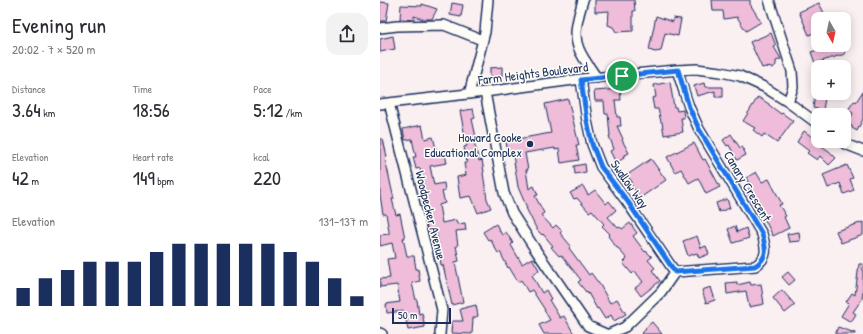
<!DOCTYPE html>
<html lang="en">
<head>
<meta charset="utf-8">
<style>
	body { margin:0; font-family:"Patrick Hand",sans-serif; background:#f2f2f3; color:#2b2b33; height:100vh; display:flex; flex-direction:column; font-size:15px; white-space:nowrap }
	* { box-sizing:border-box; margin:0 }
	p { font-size:13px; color:#7c7c81 }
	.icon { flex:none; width:22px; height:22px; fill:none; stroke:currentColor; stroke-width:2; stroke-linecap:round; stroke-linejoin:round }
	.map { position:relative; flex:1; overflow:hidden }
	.details { display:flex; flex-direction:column; background:#fff; width:380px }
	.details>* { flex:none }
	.needle { width:26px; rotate:171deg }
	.tools { position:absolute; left:431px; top:12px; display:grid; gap:8px }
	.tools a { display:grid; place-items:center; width:40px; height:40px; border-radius:8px; background:#fff; box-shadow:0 2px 10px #0003; font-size:20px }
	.scale { position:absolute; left:12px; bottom:10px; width:59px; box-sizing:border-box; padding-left:4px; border:2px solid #1b2f5e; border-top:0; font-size:11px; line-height:14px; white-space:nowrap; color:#1b2f5e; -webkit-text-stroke:3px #fdfcf7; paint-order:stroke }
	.pin { position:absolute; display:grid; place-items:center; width:34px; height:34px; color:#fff; margin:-17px; border:2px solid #fff; border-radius:50%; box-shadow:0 1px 4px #0007 }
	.round { display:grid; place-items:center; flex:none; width:42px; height:42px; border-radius:12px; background:#f2f2f3 }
	.head { display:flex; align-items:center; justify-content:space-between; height:68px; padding:0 12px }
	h1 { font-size:22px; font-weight:600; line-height:30px }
	.metrics { display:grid; grid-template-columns:repeat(3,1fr); gap:6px; height:68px; padding:4px 12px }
	.metrics div { display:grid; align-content:center }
	.metrics b { font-size:20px; font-weight:600 }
	.metrics small { font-size:11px; font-weight:400 }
	.metrics p { font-size:11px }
	.chart { height:112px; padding:8px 12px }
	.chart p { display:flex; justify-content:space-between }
	.chart svg { width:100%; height:72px; margin-top:4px; stroke:#1b2f5e; stroke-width:6 }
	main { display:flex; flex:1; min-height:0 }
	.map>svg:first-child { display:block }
	.building { fill:#efbcd9; stroke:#1b2f5e }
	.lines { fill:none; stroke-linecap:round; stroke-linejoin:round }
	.street-casing { stroke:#1b2f5e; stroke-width:12 }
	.street { stroke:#fdfcf7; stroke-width:9 }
	.route-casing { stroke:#fff; stroke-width:8 }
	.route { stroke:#1a73e8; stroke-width:5 }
	.poi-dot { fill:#1b2f5e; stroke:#fdfcf7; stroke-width:1.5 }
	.labels { text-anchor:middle; stroke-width:3; stroke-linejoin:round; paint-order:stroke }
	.street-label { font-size:13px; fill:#1b2f5e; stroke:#fdfcf7 }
	.poi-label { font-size:13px; fill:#1b2f5e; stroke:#fdfcf7; text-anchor:end }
</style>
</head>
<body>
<main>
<section class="details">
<div class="head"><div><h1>Evening run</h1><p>20:02 · 7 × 520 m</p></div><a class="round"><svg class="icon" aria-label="share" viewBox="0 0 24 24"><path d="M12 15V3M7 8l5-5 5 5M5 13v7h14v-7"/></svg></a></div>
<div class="metrics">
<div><p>Distance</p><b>3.64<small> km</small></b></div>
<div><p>Time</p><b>18:56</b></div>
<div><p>Pace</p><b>5:12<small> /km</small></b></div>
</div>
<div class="metrics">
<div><p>Elevation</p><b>42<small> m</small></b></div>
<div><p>Heart rate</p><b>149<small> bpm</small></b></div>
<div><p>kcal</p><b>220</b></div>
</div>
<div class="chart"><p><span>Elevation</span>131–137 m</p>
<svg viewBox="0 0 160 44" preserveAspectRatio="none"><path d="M5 44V33M15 44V27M25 44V22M35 44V17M45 44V17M55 44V17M65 44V11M75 44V6M85 44V6M95 44V6M105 44V6M115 44V6M125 44V11M135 44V17M145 44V27M155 44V38"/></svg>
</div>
</section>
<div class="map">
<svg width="483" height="334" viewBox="0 0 483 334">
	<rect width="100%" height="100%" fill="#faeff1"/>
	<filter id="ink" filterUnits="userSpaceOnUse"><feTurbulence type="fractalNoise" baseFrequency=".025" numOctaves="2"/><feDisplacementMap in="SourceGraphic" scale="8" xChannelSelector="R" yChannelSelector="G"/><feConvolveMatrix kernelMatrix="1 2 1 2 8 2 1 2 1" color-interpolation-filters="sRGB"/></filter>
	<g filter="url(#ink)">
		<path class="building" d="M215 0H254L255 11H253V31L236 32 233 27 228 25 229 11 215 12Z
			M332 0H370V4L381 22 366 31 357 17 344 19 343 11H333Z
			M0 2 9 3 6 21H0Z
			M72 3 83 5 81 17 70 15Z
			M439 3 447 19H438V31L429 35 419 12Z
			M42 4 57 9 52 19H43L34 16V20L20 19 21 5 42 6Z
			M276 16 293 22V18L301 19 298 36 285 33 281 51 275 52 269 50Z
			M391 33 396 46 394 47 401 59 396 61V65L393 68 385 67 382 68 370 42Z
			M13 36 15 49 0 52V39Z
			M455 45H463L465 54 435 63 431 52Z
			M122 67V76L110 77V68Z
			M290 82 294 107H296L297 111 303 110 304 118H301L303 132 284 135 282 122H281L278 109H274L272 98 276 97 274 85Z
			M324 83 325 87H343V97H335V91L317 96 314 86Z
			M240 89 241 100H235L237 117H240L241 126H237L243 139 242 140 249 153 243 156 244 158 236 163 230 151 234 149 229 136H230L228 114H225L224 101H215L214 91Z
			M483 91V119L477 131 472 128V126L468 124 473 113 468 110 474 101 476 102Z
			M435 96 445 98 443 110 433 108Z
			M378 97 389 104V105L401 114 402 113 413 121 397 143 384 134 382 137 373 130 375 128 363 121Z
			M188 99 199 145H196L199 160 181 163 179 149 175 150V148L145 153 148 170H146L149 189 154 186 158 195 155 196 164 213 161 215 173 228 176 225 182 231 180 233 191 246 189 248 209 275 211 273 220 285 230 303 237 299 246 314 234 321 231 315 225 319 218 308 217 309 207 291 206 292 198 282 201 280 181 255 179 256 171 247 173 246 163 234 162 235 157 230 146 208H147L138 187 133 155H128L126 141 171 133 165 104Z
			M93 109 95 118 92 119 96 137 93 138 99 161 102 160 104 172 103 173 107 199 111 208 98 213 91 196 80 198 77 177 86 175 84 163H87L84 147 87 146 80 111Z
			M42 125 45 139 53 137 57 152 64 151 67 163 50 166 54 185 64 183 65 191 62 192 65 203 59 205 62 223 76 220 77 224 85 223 86 230 76 231 78 246H76L79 261 75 262 83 302 72 305 63 265H61L56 231 48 232 43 213H45L42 197H45L43 187H44L40 168 36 169 33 157H36L32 139 25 140 23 129Z
			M424 131 435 139 434 141 449 151 456 158 449 165 440 156 437 160 427 153 429 151 417 142Z
			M351 134 360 148 362 147 366 155 357 160 349 145 347 146 343 140Z
			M0 139H3L7 157 5 158 11 186 14 199H12L16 215 20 214 25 238H23L27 256H34L36 269H38L40 281 32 283 36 300H37L39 314 42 313 45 327 28 330 24 311 7 313 6 304 20 302 17 285 0 287V279L10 278 7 259 15 258 12 243 0 246V235L9 234V231L6 214H3L0 195Z
			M314 143 323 160 325 159 340 187 326 194 318 178 309 183 301 169 295 172 287 157Z
			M271 159 286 180 260 198 250 183 252 182 247 175Z
			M205 164 206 172 195 174 194 166Z
			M467 165 473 178 470 179 474 190 464 194 460 183 448 188 443 175Z
			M376 172 382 182 389 179 402 204 399 205 406 216 404 217 409 228 393 236 382 214 380 215 374 203H372L366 190 371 188 366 178Z
			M203 186 208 195 215 190 226 204 229 201 236 210 228 217 238 228 240 227 242 229 250 223 257 233 253 236 265 252 266 251 272 257 268 260 275 268 272 270 280 281 261 296 255 288 263 282 255 271 252 274 243 263 247 259 238 248H237L228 236 230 234 222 226 224 224 212 210 209 212 197 198 194 199 190 193Z
			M347 199 350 208 339 212 336 203Z
			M483 222V235L461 243 456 231Z
			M116 224 122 235 126 232 133 243 131 245 142 264 152 258 159 270 152 275 162 293 166 290 171 299 169 300 180 318 184 316 194 334H164L159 325 170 320 164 310H165L152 290 148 292 141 280 138 282 129 267 128 268 120 252 118 253 110 239 108 240 103 232Z
			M355 226 357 232 366 228 369 238 353 243 348 229Z
			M419 232 420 241 409 242 407 234Z
			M317 236 321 248 326 246 329 254 319 258 317 253 308 256 303 241Z
			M479 264H483V290L482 299 473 312 476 314 471 322 461 316 469 303 466 302 472 293 475 295Z
			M408 272 415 280 409 285 402 277Z
			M357 282V285L370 282 371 285 381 284 384 304 369 307 366 291 347 294 346 283Z
			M331 287 335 300 326 303 322 290Z
			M402 290 415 305 405 313 393 298Z
			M96 305 98 316 93 318 92 334 71 333 72 321H83L80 309Z
			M272 322 282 334H261L266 329 265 328Z
			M458 327 475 333V334H455Z"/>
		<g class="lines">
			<defs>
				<path id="street" d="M203 0C199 15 192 34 199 49 203 59 211 69 217 78
					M389 0 412 71 413 87 408 102
					M0 28 17 26 64 25 102 40
					M201 79 207 121 212 144 221 167 247 202 295 272
					M105 92 124 193 132 213 155 249 208 326 226 334
					M89 94 105 32 108 0
					M9 103 62 310 60 334
					M0 104 105 92 201 79 297 70 316 69 341 72 360 76 384 87 408 102 438 124
					M461 141 465 144 483 151
					M0 333 2 334
					M229 334 245 327 281 292 295 272 375 266C389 257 386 248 382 234L319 129 309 107 297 70"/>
			</defs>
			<use href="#street" class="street-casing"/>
			<use href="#street" class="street"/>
		</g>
	</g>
	<g class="lines" filter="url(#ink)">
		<defs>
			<path id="route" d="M298 70 309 107 319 129 382 234C386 248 389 257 375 266L295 272 248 202 221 167 212 144 207 121 201 80Z"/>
		</defs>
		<use href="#route" class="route-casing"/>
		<use href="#route" class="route"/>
	</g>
	<circle class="poi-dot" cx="150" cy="144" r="4"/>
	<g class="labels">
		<g class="street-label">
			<text transform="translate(153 73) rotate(-7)" y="5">Farm Heights Boulevard</text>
			<text transform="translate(250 184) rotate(55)" y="5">Swallow Way</text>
			<text transform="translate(368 186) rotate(59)" y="5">Canary Crescent</text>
			<text transform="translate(51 215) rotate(76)" y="5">Woodpecker Avenue</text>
		</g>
		<g class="poi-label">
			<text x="142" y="142">Howard Cooke<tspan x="142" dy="15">Educational Complex</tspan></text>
		</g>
	</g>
</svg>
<div class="tools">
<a><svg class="needle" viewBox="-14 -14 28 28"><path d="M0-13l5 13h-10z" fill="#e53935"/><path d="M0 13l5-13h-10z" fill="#7c7c81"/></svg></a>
<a>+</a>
<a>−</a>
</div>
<div class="scale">50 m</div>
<div class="pin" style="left:242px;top:76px;background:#1e9e55"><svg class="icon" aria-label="arrive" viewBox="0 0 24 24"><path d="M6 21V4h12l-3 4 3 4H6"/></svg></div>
</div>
</main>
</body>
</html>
